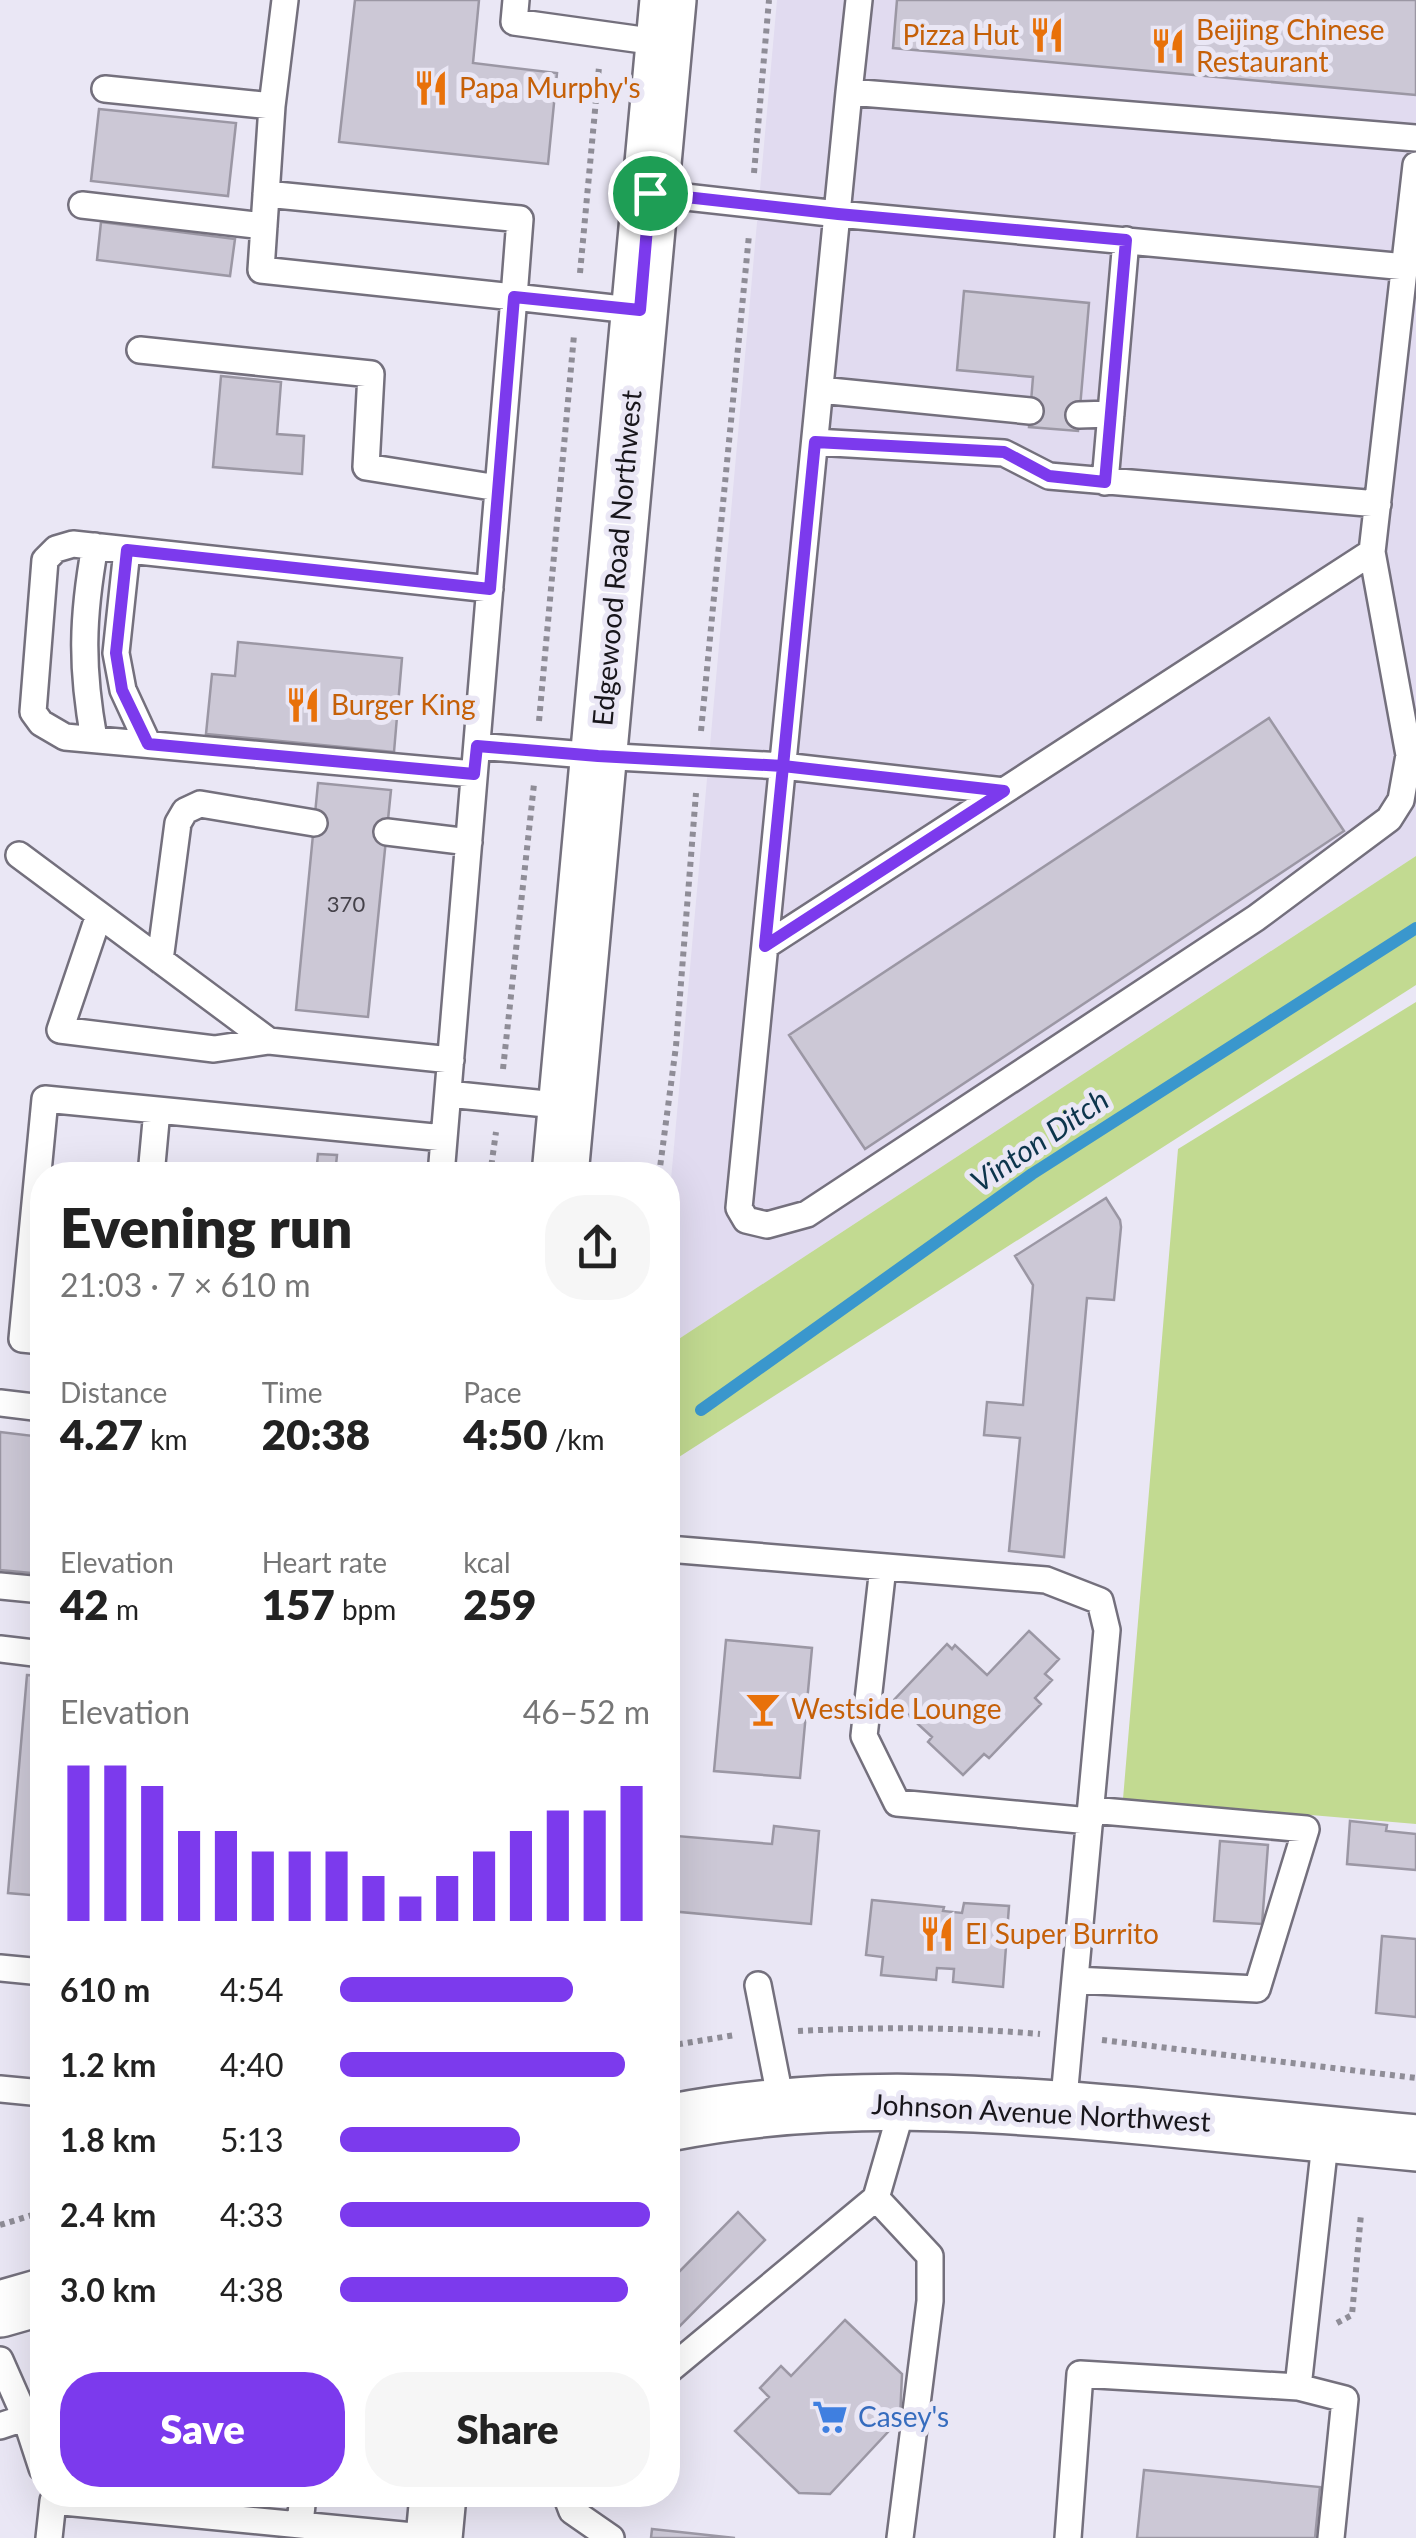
<!DOCTYPE html>
<html lang="en">
<head>
<meta charset="utf-8">
<style>
	body { margin:0; font-family:Lato,sans-serif; background:#f6f6f6; color:#222; height:100vh; display:flex; flex-direction:column; font-size:38px; white-space:nowrap }
	* { box-sizing:border-box; margin:0 }
	p { font-size:32px; color:#767676 }
	.icon { flex:none; width:55px; height:55px; fill:none; stroke:currentColor; stroke-width:2; stroke-linecap:round; stroke-linejoin:round }
	.map { position:relative; flex:1; overflow:hidden }
	.drawer { position:absolute; left:30px; top:1162px; width:650px; height:1345px; display:flex; flex-direction:column; background:#fff; border-radius:40px; box-shadow:0 10px 40px #0002 }
	.drawer>* { flex:none }
	.pin { position:absolute; display:grid; place-items:center; width:85px; height:85px; color:#fff; margin:-42px; border:5px solid #fff; border-radius:50%; box-shadow:0 2px 10px #0007 }
	.round { display:grid; place-items:center; flex:none; width:105px; height:105px; border-radius:40px; background:#f6f6f6 }
	.head { display:flex; align-items:center; justify-content:space-between; height:170px; padding:0 30px }
	h1 { font-size:55px; font-weight:800; line-height:75px }
	.metrics { display:grid; grid-template-columns:repeat(3,1fr); gap:15px; height:170px; padding:10px 30px }
	.metrics div { display:grid; align-content:center }
	.metrics b { font-size:42px; font-weight:800 }
	.metrics small { font-size:28px; font-weight:400 }
	.metrics p { font-size:28px }
	.chart { height:280px; padding:20px 30px }
	.chart p { display:flex; justify-content:space-between }
	.chart svg { width:100%; height:180px; margin-top:10px; stroke:#7c3aed; stroke-width:6 }
	.primary-button { display:flex; gap:20px; margin-top:auto; padding:20px 30px }
	.primary-button a { flex:1; height:115px; border-radius:40px; background:#7c3aed; color:#fff; font-size:40px; font-weight:800; line-height:115px; text-align:center }
	.primary-button a+a { background:#f6f6f6; color:#222 }
	ul { padding:0 30px; list-style:none; font-size:32px }
	li { display:grid; grid-template-columns:160px 120px 1fr; align-items:center; height:75px }
	li i { height:25px; border-radius:12px; background:#7c3aed }
	.map>svg:first-child { display:block }
	.built { fill:#e1dbf0 }
	.green { fill:#c2da91 }
	.lines { fill:none; stroke-linecap:round; stroke-linejoin:round }
	.stream { stroke:#3a97cd; stroke-width:12 }
	.building { fill:#ccc8d6; stroke:#9b97a4; stroke-width:2.5 }
	.lane-casing { stroke:#74707d; stroke-width:30 }
	.secondary-casing { stroke:#74707d; stroke-width:60 }
	.primary-casing { stroke:#74707d; stroke-width:60 }
	.path { stroke:#8f8d97; stroke-width:6; stroke-dasharray:5 5; stroke-linecap:butt }
	.lane { stroke:#fff; stroke-width:25 }
	.secondary { stroke:#fff; stroke-width:55 }
	.primary { stroke:#fff; stroke-width:55 }
	.route-casing { stroke:#fff; stroke-width:20 }
	.route { stroke:#7c3aed; stroke-width:12 }
	.labels { text-anchor:middle; stroke-width:10; stroke-linejoin:round; paint-order:stroke }
	.number-label { font-size:22px; fill:#45424a }
	.food-label { font-size:28px; fill:#c56008; stroke:#eae7f5; text-anchor:start }
	.street-label { font-size:28px; fill:#18161b; stroke:#eae7f5 }
	.shop-label { font-size:28px; fill:#366cbe; stroke:#eae7f5; text-anchor:start }
	.water-label { font-size:30px; font-style:italic; fill:#0d354c; stroke:#eae7f5 }
</style>
</head>
<body>
<div class="map">
<svg width="1416" height="2538" viewBox="0 0 1416 2538">
	<rect width="100%" height="100%" fill="#eae7f5"/>
	<path class="built" d="M777 0H1416V856L668 1346V1213Z"/>
	<path class="green" d="M1416 856V985L668 1464V1346Z
		M1416 1002V1824L1123 1799 1178 1149Z"/>
	<g class="lines">
		<path class="stream" d="M701 1410 1032 1174 1416 928"/>
	</g>
	<path class="building" d="M355 0H479L473 63 557 73 548 164 339 142Z
		M897 0H1416V95L893 48Z
		M99 109 236 123 228 196 91 181Z
		M101 222 235 239 230 276 97 260Z
		M964 291 1089 303 1078 431 1029 427 1033 377 957 370Z
		M221 376 281 382 277 434 304 436 302 474 213 467Z
		M238 642 402 658 394 752 206 734 212 674 235 676Z
		M1269 718 1344 831 865 1149 789 1035Z
		M318 783 391 790 368 1017 296 1010Z
		M318 1154 337 1155 335 1175H316Z
		M1106 1198 1120 1220 1121 1227 1114 1300 1087 1298 1064 1557 1009 1551 1020 1438 984 1435 987 1402 1023 1405 1033 1285 1015 1256Z
		M0 1432 42 1437V1574L0 1570Z
		M1029 1631 1059 1659 1045 1674 1052 1680 1035 1698 1041 1704 989 1758 984 1754 963 1775 928 1742 932 1737 893 1701 947 1644 952 1649 955 1645 987 1675Z
		M726 1640 812 1648 800 1778 714 1771Z
		M27 1675 42 1676V1896L8 1893Z
		M1350 1821 1387 1825 1386 1831 1416 1834V1870L1347 1864Z
		M774 1826 819 1831 811 1924 670 1911 677 1836 772 1844Z
		M1220 1841 1268 1845 1262 1924 1214 1921Z
		M872 1900 944 1907 943 1911 962 1913 964 1903 1009 1906 1003 1987 953 1982 954 1969 937 1968 936 1980 881 1975 883 1957 866 1955Z
		M1382 1936 1416 1939V2017L1376 2013Z
		M738 2212 765 2240 668 2338V2283Z
		M845 2320 902 2374 900 2419 830 2494 799 2493 735 2431 769 2397 760 2388 781 2366 791 2376Z
		M1144 2470 1320 2487 1315 2538H1137Z
		M652 2529 735 2538H651Z"/>
	<g class="lines">
		<defs>
			<path id="lane" d="M516 0 514 22 664 43
				M105 89 272 106
				M849 92 859 0
				M1416 138 849 92 739 1208 746 1220 767 1225 807 1214 1256 918 1389 819 1401 800 1409 755 1372 552 1416 165
				M650 193 838 214 1406 267
				M266 194 520 219 514 297 261 270 272 106 285 0
				M82 205 264 226
				M140 350 371 374 366 467 498 488
				M820 390 1030 411
				M1079 415 1111 414
				M815 442 1004 453 1049 476 1378 504
				M1105 482 1126 240
				M127 550 116 653 123 690 148 744
				M94 739C81 667 82 618 95 546
				M477 746 598 756 783 766 1004 791
				M474 774 65 737 41 723 33 712 45 560 56 549 73 544 490 589
				M387 832 469 842
				M19 855 269 1041 451 1060
				M99 915 60 1030 214 1049 269 1041
				M765 946 1372 552
				M160 960 178 823 185 811 200 804 314 823
				M448 1094 566 1106
				M151 1175 157 1110
				M441 1175 514 297 640 311
				M42 1341 22 1339 45 1099 444 1138
				M0 1403 42 1408
				M668 1549 1046 1580 1100 1601 1107 1630 1063 2109
				M883 1567 864 1736 897 1803 1090 1821
				M0 1586 42 1590
				M0 1649 42 1654
				M0 1968 42 1972
				M1075 1980 1257 1989 1306 1829 1091 1810
				M758 1985 782 2107
				M0 2089 42 2093
				M876 2198 930 2256V2301L900 2538
				M0 2360 26 2419 42 2468
				M668 2371 876 2198 904 2101
				M1298 2387 1326 2134
				M0 2426 42 2412
				M566 2495 572 2511 611 2538
				M300 2524 303 2495
				M49 2538 53 2501 434 2538
				M1068 2538 1080 2374 1298 2387 1345 2399 1331 2538"/>
			<path id="secondary" d="M668 2123C828 2091 990 2102 1151 2117 1240 2126 1328 2134 1416 2143
				M0 2309 42 2297"/>
			<path id="primary" d="M560 1175 668 0
				M434 2538 438 2495"/>
		</defs>
		<use href="#lane" class="lane-casing"/>
		<use href="#secondary" class="secondary-casing"/>
		<use href="#primary" class="primary-casing"/>
		<path class="path" d="M754 173 769 0
			M580 273 599 67
			M539 721 574 335
			M701 731 749 235
			M503 1069 534 784
			M490 1175 496 1132
			M659 1175 676 1046 696 793
			M798 2031C879 2027 959 2027 1040 2034
			M1102 2040 1416 2078
			M668 2046 735 2035
			M0 2225 42 2212
			M1337 2323 1352 2315 1361 2214"/>
		<use href="#lane" class="lane"/>
		<use href="#secondary" class="secondary"/>
		<use href="#primary" class="primary"/>
	</g>
	<g class="lines">
		<defs>
			<path id="route" d="M650 193 640 310 514 297 490 589 127 550 116 653 122 690 148 744 474 774 477 746 598 756 783 766 765 946 1004 791 783 766 815 442 1004 452 1049 476 1105 482 1126 240 838 214 650 193"/>
		</defs>
		<use href="#route" class="route-casing"/>
		<use href="#route" class="route"/>
	</g>
	<defs>
		<symbol id="restaurant-bare" viewBox="-9 -9 18 18"><path d="M-5-6h1v4h1v-4h1v4h1v-4h1v5L-1.5 .5V6h-2V.5L-5-1ZM5-6V6H3V1.5H1.5Q1.5-4 5-6Z" fill="#e8710a" stroke="#eae7f5" stroke-width="2.5" paint-order="stroke"/></symbol>
		<symbol id="bar-bare" viewBox="-9 -9 18 18"><path d="M-6-5H6L.8 .8V4.5H3.5V6h-7V4.5H-.8V.8Z" fill="#e8710a" stroke="#eae7f5" stroke-width="2.5" paint-order="stroke"/></symbol>
		<symbol id="supermarket-bare" viewBox="-9 -9 18 18"><path d="M-6-5.5h2.5l.6 2H6L4.5 2H-2.5L-4.4-4H-6ZM-1.5 3.2a1.3 1.3 0 1 0 .1 0ZM3 3.2a1.3 1.3 0 1 0 .1 0Z" fill="#3f7fe0" stroke="#eae7f5" stroke-width="2.5" paint-order="stroke"/></symbol>
	</defs>
	<g fill-rule="evenodd">
		<use href="#restaurant-bare" x="1022" y="10" width="50" height="50"/>
		<use href="#restaurant-bare" x="1143" y="21" width="50" height="50"/>
		<use href="#restaurant-bare" x="406" y="63" width="50" height="50"/>
		<use href="#restaurant-bare" x="278" y="680" width="50" height="50"/>
		<use href="#bar-bare" x="738" y="1684" width="50" height="50"/>
		<use href="#restaurant-bare" x="912" y="1909" width="50" height="50"/>
		<use href="#supermarket-bare" x="805" y="2392" width="50" height="50"/>
	</g>
	<g class="labels">
		<g class="number-label">
			<text x="346" y="912">370</text>
		</g>
		<g class="food-label">
			<text x="1196" y="40">Beijing Chinese<tspan x="1196" dy="32">Restaurant</tspan></text>
			<text x="1019" y="45" text-anchor="end">Pizza Hut</text>
			<text x="459" y="98">Papa Murphy's</text>
			<text x="331" y="715">Burger King</text>
			<text x="791" y="1719">Westside Lounge</text>
			<text x="965" y="1944">El Super Burrito</text>
		</g>
		<g class="street-label">
			<text transform="translate(617 558) rotate(-85)" y="10">Edgewood Road Northwest</text>
			<text transform="translate(1041 2113) rotate(3)" y="10">Johnson Avenue Northwest</text>
		</g>
		<g class="shop-label">
			<text x="858" y="2427">Casey's</text>
		</g>
		<g class="water-label">
			<text transform="translate(1040 1141) rotate(-34)" y="10">Vinton Ditch</text>
		</g>
	</g>
</svg>
<div class="pin" style="left:650px;top:193px;background:#1e9e55"><svg class="icon" aria-label="arrive" viewBox="0 0 24 24"><path d="M6 21V4h12l-3 4 3 4H6"/></svg></div>
<section class="drawer">
<div class="head"><div><h1>Evening run</h1><p>21:03 · 7 × 610 m</p></div><a class="round"><svg class="icon" aria-label="share" viewBox="0 0 24 24"><path d="M12 15V3M7 8l5-5 5 5M5 13v7h14v-7"/></svg></a></div>
<div class="metrics">
<div><p>Distance</p><b>4.27<small> km</small></b></div>
<div><p>Time</p><b>20:38</b></div>
<div><p>Pace</p><b>4:50<small> /km</small></b></div>
</div>
<div class="metrics">
<div><p>Elevation</p><b>42<small> m</small></b></div>
<div><p>Heart rate</p><b>157<small> bpm</small></b></div>
<div><p>kcal</p><b>259</b></div>
</div>
<div class="chart"><p><span>Elevation</span>46–52 m</p>
<svg viewBox="0 0 160 44" preserveAspectRatio="none"><path d="M5 44V6M15 44V6M25 44V11M35 44V22M45 44V22M55 44V27M65 44V27M75 44V27M85 44V33M95 44V38M105 44V33M115 44V27M125 44V22M135 44V17M145 44V17M155 44V11"/></svg>
</div>
<ul>
<li><b>610 m</b>4:54<i style="width:75%"></i></li>
<li><b>1.2 km</b>4:40<i style="width:92%"></i></li>
<li><b>1.8 km</b>5:13<i style="width:58%"></i></li>
<li><b>2.4 km</b>4:33<i style="width:100%"></i></li>
<li><b>3.0 km</b>4:38<i style="width:93%"></i></li>
</ul>
<div class="primary-button"><a>Save</a><a>Share</a></div>
</section>
</div>
</body>
</html>
